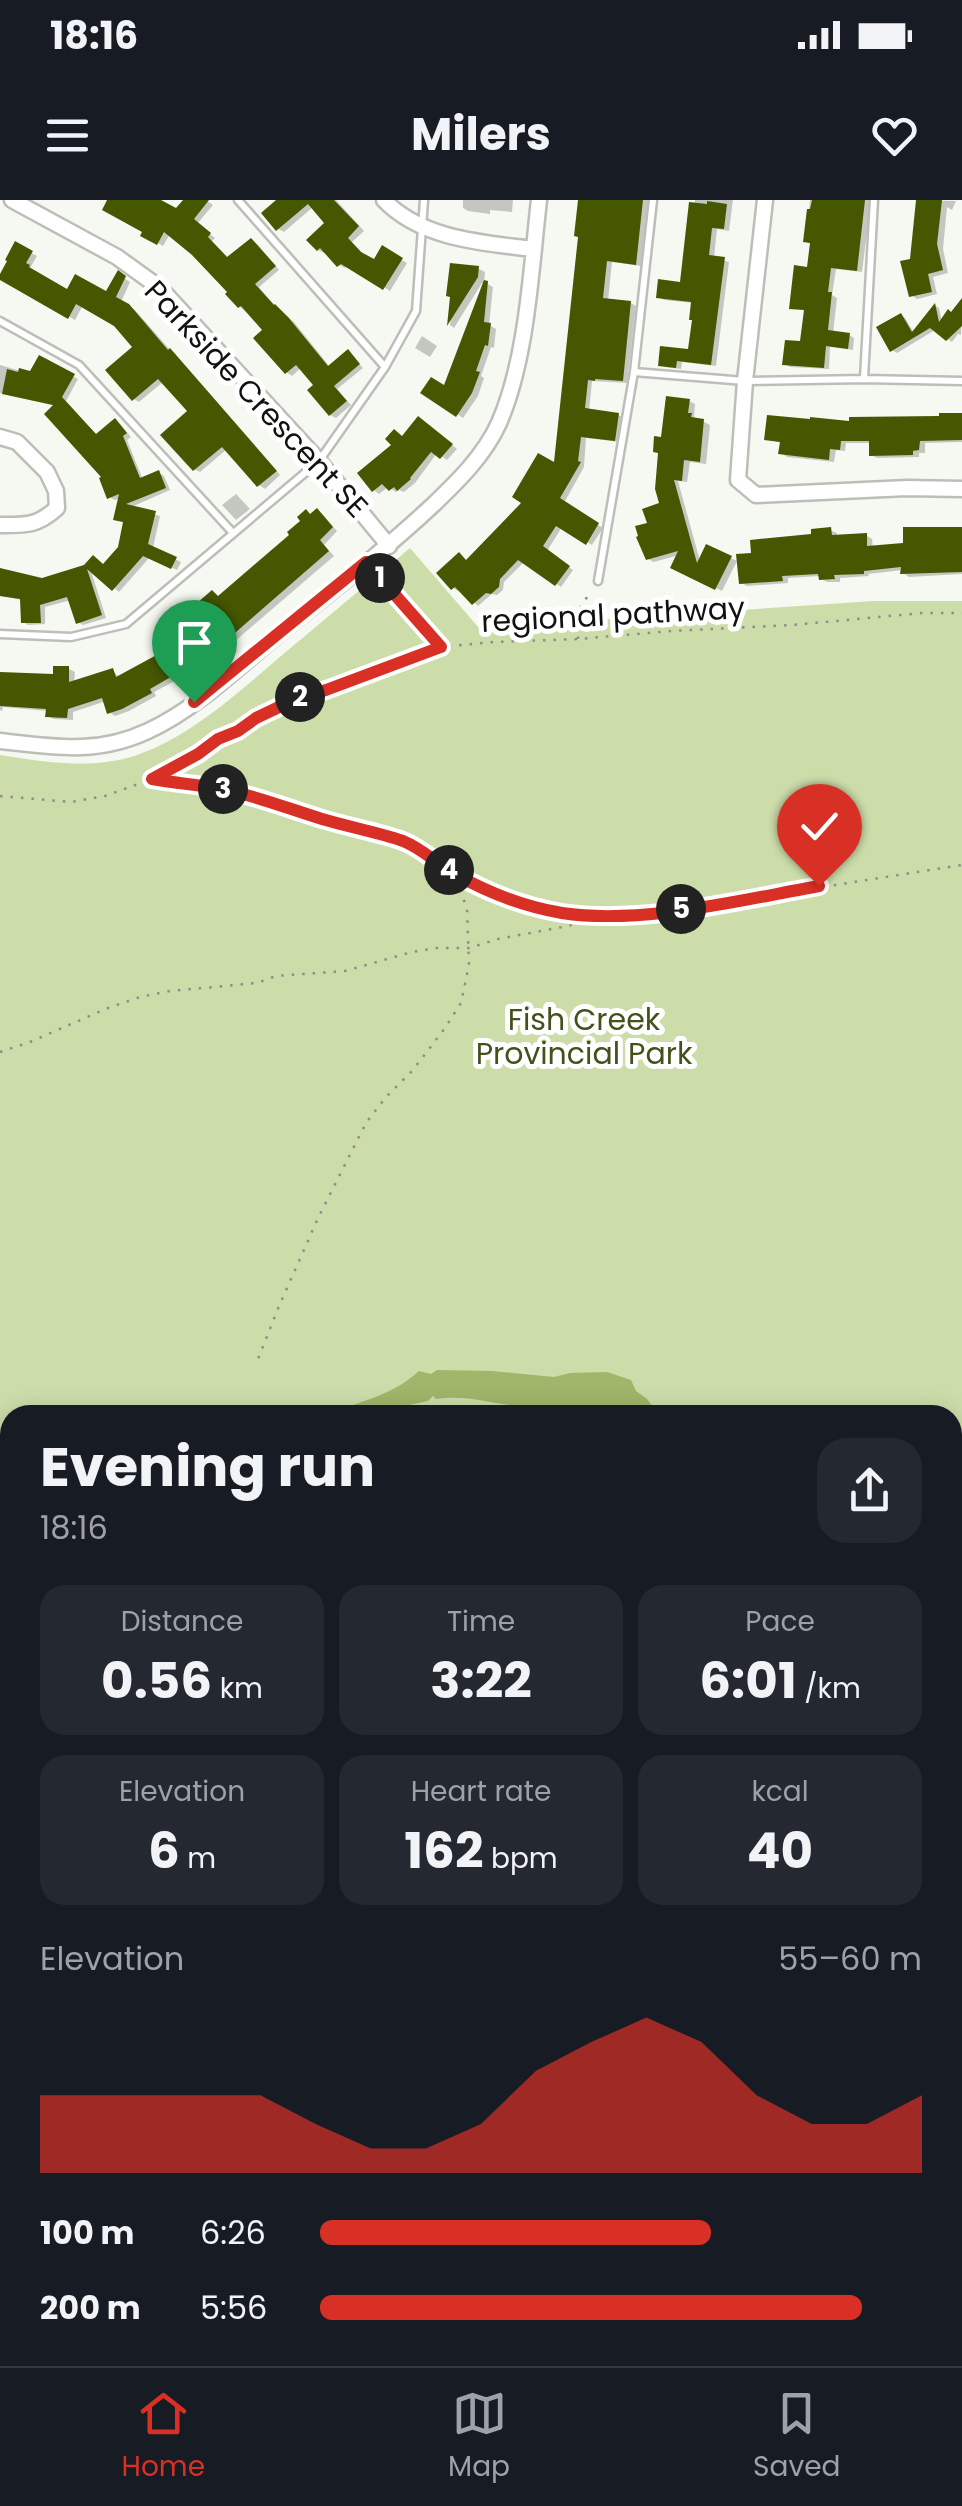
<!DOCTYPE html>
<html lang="en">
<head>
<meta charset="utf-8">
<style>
	body { margin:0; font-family:Poppins,sans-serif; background:#242831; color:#f1f3f6; height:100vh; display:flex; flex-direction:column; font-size:38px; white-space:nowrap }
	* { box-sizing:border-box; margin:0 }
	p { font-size:32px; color:#9ea1a6 }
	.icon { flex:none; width:55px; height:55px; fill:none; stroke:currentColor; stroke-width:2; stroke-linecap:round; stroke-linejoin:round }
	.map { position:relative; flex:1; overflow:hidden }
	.drawer { position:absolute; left:0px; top:1205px; width:962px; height:962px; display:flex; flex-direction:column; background:#171b24; border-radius:30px 30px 0 0; box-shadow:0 5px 25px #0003 }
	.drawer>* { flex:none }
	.pin { position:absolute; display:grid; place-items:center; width:85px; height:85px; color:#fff; margin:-102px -42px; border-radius:50% 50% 50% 0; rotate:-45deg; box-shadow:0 0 10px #0007 }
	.pin .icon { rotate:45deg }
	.km { position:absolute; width:50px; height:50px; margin:-25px; border-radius:50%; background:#222; color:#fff; font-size:28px; line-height:50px; text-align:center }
	.round { display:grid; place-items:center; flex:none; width:105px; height:105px; border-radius:30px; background:#242831 }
	.headline { display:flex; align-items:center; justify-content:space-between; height:170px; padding:0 40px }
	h1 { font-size:55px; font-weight:700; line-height:75px }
	.metrics { display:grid; grid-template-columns:repeat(3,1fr); gap:15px; height:170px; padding:10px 40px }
	.metrics div { display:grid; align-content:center; border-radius:25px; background:#242831; text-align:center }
	.metrics b { font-size:50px; font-weight:700 }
	.metrics small { font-size:28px; font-weight:400 }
	.metrics p { font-size:28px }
	.chart { height:280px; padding:20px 40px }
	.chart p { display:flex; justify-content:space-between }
	.chart svg { width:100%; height:180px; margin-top:10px; fill:#d93025; opacity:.7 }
	ul { padding:0 40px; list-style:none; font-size:32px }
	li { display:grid; grid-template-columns:160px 120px 1fr; align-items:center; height:75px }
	li i { height:25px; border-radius:12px; background:#d93025 }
	.status { display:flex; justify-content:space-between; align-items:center; height:70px; padding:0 50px; background:#171b24; direction:ltr }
	.status svg { height:28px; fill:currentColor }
	header { display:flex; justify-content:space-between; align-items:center; height:130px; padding:0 40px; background:#171b24; font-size:45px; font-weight:700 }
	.menu { display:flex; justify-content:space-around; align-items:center; height:140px; border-top:2px solid #363941; background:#171b24; font-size:28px; color:#9ea1a6 }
	.menu a { display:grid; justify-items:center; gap:5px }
	.menu .current { color:#d93025 }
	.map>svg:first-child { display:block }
	.green { fill:#cdddaa; fill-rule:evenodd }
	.water { fill:#a0b66a }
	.shadow { fill:#0003 }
	.building { fill:#455700 }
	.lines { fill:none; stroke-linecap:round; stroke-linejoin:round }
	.lane-casing { stroke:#bcbfb7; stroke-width:11 }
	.street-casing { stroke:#bcbfb7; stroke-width:19 }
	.path { stroke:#8d8e89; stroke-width:2.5; stroke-dasharray:2.5 8; stroke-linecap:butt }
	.lane { stroke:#fff; stroke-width:6 }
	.street { stroke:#fff; stroke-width:14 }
	.route-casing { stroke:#fff; stroke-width:20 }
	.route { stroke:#d93025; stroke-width:12 }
	.labels { text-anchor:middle; stroke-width:10; stroke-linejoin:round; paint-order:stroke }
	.street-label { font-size:30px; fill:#11110f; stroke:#fff }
	.park-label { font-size:30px; fill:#43511b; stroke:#fff }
</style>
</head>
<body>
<div class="status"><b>18:16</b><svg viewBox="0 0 49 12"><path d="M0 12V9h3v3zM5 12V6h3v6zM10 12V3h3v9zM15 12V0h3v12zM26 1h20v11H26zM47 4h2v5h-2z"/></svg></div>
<header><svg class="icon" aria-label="menu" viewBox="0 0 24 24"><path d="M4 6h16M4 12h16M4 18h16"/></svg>Milers<svg class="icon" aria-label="heart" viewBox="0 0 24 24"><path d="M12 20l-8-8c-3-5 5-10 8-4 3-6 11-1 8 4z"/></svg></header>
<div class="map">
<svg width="962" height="2166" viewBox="0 0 962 2166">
	<rect width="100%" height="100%" fill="#f6f9f1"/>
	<path class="green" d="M410 348 479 428 873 401H962V2166H0V555C43 562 94 570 137 555 190 537 239 492 281 456 324 420 367 384 410 348ZM10 1215H952V2158H10Z"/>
	<path class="water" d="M437 1170 492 1171 554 1177 570 1173 607 1172 631 1180 636 1191 647 1199 659 1215H623L609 1205H586L530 1214 524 1206C492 1205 471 1194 436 1199L433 1196 428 1201 362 1215H320C355 1204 392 1196 419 1171L431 1174Z"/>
	<path class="shadow" d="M110 0H156L177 11 186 0H206L213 5 197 24 215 38 212 41 229 59 251 41 257 44 279 70 259 87 276 107 294 122 330 167 348 152 363 168 337 189 351 205 336 218 330 215 317 185 302 167 292 176 286 172 266 130 239 106 194 53 170 34 163 46 144 35 146 31Z
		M280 0H336L364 31 352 42 367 58 375 63 383 49 407 63 390 91 348 65 345 68 339 65 326 51 324 53 318 50 327 23 313 7 284 32 278 29Z
		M463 0H513L512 12 490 10V14L468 11 463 8Z
		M586 0H648L641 66 612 62 608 101 631 103 636 106 627 183 592 181 589 211 618 215 624 218 620 242 586 238 584 267 564 303 603 328 592 345 562 327 547 351 573 370 561 387 524 362 504 382 503 390 497 395 492 394 478 406 461 389 458 391 453 388 467 362 556 266Z
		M695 0H733L729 31 717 29 714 58 729 62 716 166 682 162 681 169 665 167 660 164 690 152 694 103 664 100 659 97 682 85Z
		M810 0H871L862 72 836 69 832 95 837 98 833 134 849 135 854 138 853 150 830 147 829 169 790 167 785 164 802 144 806 111 791 107 809 70 812 45 806 41Z
		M919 0 956 1 952 10 947 7 943 49 948 73 933 77 937 94 917 99 911 95Z
		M16 45 37 56 30 68 68 92 107 95 118 74 130 82 121 102 135 110 280 275 265 289 259 285 227 249 200 272 194 269 190 212 164 181 139 202 134 199 136 147 116 124 83 105 75 120 0 78Z
		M479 69 485 72 484 82 493 87 489 125 496 129 494 148 491 147 481 176 484 178 478 196 463 218 424 192 446 189 484 84 482 83 454 128 450 125 453 98Z
		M936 106 939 108 942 122 962 109 961 135 958 134 952 142 935 130 897 153 892 150 901 115 905 118 914 133Z
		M422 136 437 146 430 157 415 148Z
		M40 158 78 179 66 201 89 227 98 236 115 221 120 224 131 237 127 240 143 280 159 273 164 276 170 290 129 308 160 316 153 348 181 362 177 370 150 357 119 392 90 368 106 418 83 425 78 422 71 400 45 407V424L28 425 23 422 22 400 0 396V371L42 380 86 368 104 366 120 348 125 323 116 319 121 298 115 300 109 297 106 278 56 206 0 193V165L31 174Z
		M689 201 695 204 694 217 710 225 706 264 690 262 687 282 678 281 700 361 708 347 737 361 722 391 673 367 679 355 654 362 648 359 650 324 662 305 663 240Z
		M962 215V242L925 243V253H919V257L877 258 871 255V243H846L845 251 836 250 834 262 787 257 781 253 782 243 767 239 851 224Z
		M424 222 457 249 447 260 437 253 415 283 404 292 399 290 396 292 388 287 379 294 374 290 403 238Z
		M236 294 250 309 236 320 222 305Z
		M317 311 323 315 337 331 324 345 334 356 235 441 227 435 194 463 200 471 189 481 182 477 154 492 156 496 129 511 115 516 109 512 106 501 73 512V520L54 519 48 516V511L3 507 2 511 0 510V474L55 477 69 469 75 472 74 483 113 471 120 478 166 452 220 398Z
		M962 329V374L909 377 903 373V370L868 374 869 376 840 378V382H827L821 379V376L788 378V383L747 386 741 383 754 355 830 330 837 333V338L866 335 872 339 873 348 906 346Z"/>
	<path class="building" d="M107 0H161L176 8 183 0H209L194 19 211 33 208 37 227 57 251 38 276 66 255 84 274 105 275 104 288 117 328 166 348 149 360 164 334 186 347 201 329 216 307 190 313 185 296 165 285 174 253 138 262 130 241 106 238 108 225 94 227 92 192 55 164 32 157 45 140 36 142 32 102 10Z
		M276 0H334L359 26 348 38 361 52 374 59 382 45 403 58 383 90 341 64 337 67 320 48 317 51 306 40 324 23 308 4 276 31 261 13Z
		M578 0H643L636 65 607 61 603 98 631 101 623 181 595 179V181L588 180 585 208 619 213 615 241 581 237 578 261 581 262 560 298 599 323 586 345 556 326 543 346 570 366 555 386 518 360 500 379 499 387 491 394 486 393 472 405 455 387 451 390 436 373 459 352 466 360 521 303 512 297 538 253 554 262 578 37 574 36Z
		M812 0H865L857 71 831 68 828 92H832L828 130 850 133 848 149 826 146 824 168 782 165 785 140 800 141 804 110 789 109 794 65 807 67 810 43 803 42 807 9H810Z
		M916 0H942L937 44 943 70 928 74 932 92 909 97 900 61 910 59Z
		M707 1 727 4 724 29 712 28 709 55 725 57 711 165 677 161 676 168 658 166 660 146 688 149 692 120H689L691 102 656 98 658 79 680 82 689 2 707 4Z
		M15 41 33 51 26 63 30 65 29 67 67 89 75 74 106 91 118 70 126 76 116 97 129 104 168 150 170 148 277 271 257 287 222 247 193 271 160 235 187 211 158 179 132 201 105 170 132 147 114 126 76 104 68 119 0 80V74L7 61 5 60Z
		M450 63 479 66 478 77 447 126 450 97 446 96Z
		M484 80 488 81 484 122 491 123 488 146 485 145 476 171 480 172 472 193 456 217 420 193 431 177 444 185Z
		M962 98V126L946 141 930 128 890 152 876 127 901 113 912 132 935 103 939 122 948 109 951 112Z
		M39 155 75 174 62 197 96 234 115 218 127 233 123 236 140 278 159 270 166 288 126 304 156 311 148 344 177 357 171 369 143 356 112 391 87 369 102 415 76 424 67 397 40 405 41 423H21L20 399 0 396V368L42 378 84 365 93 355 103 364 118 347 123 322 113 320 119 294 107 299 99 278 101 277 44 214 53 205 2 194 7 169 18 172 19 168 30 171Z
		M666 196 690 199 688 213H692L691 217 704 219 700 262 684 260 682 281 674 280 697 363 706 344 732 356 715 390 670 368 678 351 646 360 636 337 638 336 635 326 647 323 642 309 659 303 655 289 658 253 653 252 654 236 661 237Z
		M939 213H962V240L920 241 919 250 913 251V255L869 256V241H841L840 250 830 249 829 260 778 254 780 242 764 240 767 215 810 219V217L849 221V217L939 216Z
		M418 216 453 244 440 259 431 252 410 278 411 279 397 291 394 287 389 291 382 284 372 292 357 273 391 245 385 239 394 229 402 236Z
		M317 308 333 327 320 340 329 351 228 439 221 432 189 458 196 466 181 479 176 474 150 489 152 493 122 509 107 514 102 498 68 509 67 518 45 517 46 509 0 506V472L53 474V466H69V482L113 468 116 477 162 452 158 447 188 423 182 416 212 390 218 396 289 335 287 332 300 321 297 317 306 309 310 314Z
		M831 327 832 335 867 333V346L903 343V327H962V372L900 374 901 367 864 371V374L834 375 835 379 819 380 818 374 782 376 783 381 739 384 736 354 751 353 750 340 811 334V329Z"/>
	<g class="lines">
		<defs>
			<path id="lane" d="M238 0 385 167
				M0 121 79 165 233 333
				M634 172 745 181 864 179 962 181
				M864 178 874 0
				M598 381 634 172 653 0
				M0 434 71 437 126 424 319 261 385 167 416 111 424 0"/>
			<path id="street" d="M12 0 117 57 160 88 319 261 389 346
				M384 0C421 39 483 43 533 49
				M765 0 745 181 738 280 756 295 907 288 962 289
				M0 237 17 242 47 272 56 291 57 308C37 326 27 325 0 325
				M0 541C54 547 97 555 148 531 198 508 240 465 282 431 333 390 385 350 433 305 458 281 484 256 499 223 527 159 531 70 539 0"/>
		</defs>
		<use href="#lane" class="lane-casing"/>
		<use href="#street" class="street-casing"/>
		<path class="path" d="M376 373 440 446
			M578 439V411L591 391
			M153 579 199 584 236 592 408 643 453 673 467 708 469 765 461 803 445 828 413 870 386 897 366 923 319 1016 279 1106 258 1159
			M0 596 71 602 105 596 152 579 198 554 218 539 238 531 256 519 299 497 326 490 441 447 494 442 578 439 671 431 792 425 922 413H962
			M455 674C505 697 554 718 611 717 626 716 642 714 657 713L962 665
			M0 852 30 842 108 808 140 797 170 791 257 783 276 776 345 771 412 752 437 748H469L498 739 568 726 598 716
			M952 1605 962 1612
			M0 1685 10 1678
			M866 2158 885 2166
			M0 2165 10 2152
			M335 2166 346 2158
			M387 2166 390 2158"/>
		<use href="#lane" class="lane"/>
		<use href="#street" class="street"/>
	</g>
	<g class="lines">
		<defs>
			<path id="route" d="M194 502 366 362 441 447 326 490 300 497 256 518 238 531 218 539 198 554 152 579C180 584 208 585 235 592 264 599 293 610 322 619 349 627 377 632 403 641 423 649 437 664 455 674 487 692 526 707 562 713 641 725 741 700 819 686"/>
		</defs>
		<use href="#route" class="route-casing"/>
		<use href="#route" class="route"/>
	</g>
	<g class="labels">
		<g class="street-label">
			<text transform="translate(256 199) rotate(47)" y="10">Parkside Crescent SE</text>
			<text transform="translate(613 415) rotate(-3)" y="10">regional pathway</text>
		</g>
		<g class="park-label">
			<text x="584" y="830">Fish Creek<tspan x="584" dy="34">Provincial Park</tspan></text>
		</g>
	</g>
</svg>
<div class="pin" style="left:194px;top:502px;background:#1e9e55"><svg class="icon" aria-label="arrive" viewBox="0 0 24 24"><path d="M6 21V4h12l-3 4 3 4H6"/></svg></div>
<div class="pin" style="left:819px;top:686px;background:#d93025"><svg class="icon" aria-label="check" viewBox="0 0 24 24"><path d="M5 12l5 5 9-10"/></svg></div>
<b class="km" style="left:380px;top:378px">1</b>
<b class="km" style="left:300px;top:497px">2</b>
<b class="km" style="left:223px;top:589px">3</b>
<b class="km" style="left:449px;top:670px">4</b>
<b class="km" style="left:681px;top:709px">5</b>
<section class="drawer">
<div class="headline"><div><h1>Evening run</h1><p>18:16</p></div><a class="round"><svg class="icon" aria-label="share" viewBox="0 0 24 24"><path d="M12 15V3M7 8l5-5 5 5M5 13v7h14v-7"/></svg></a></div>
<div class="metrics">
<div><p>Distance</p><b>0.56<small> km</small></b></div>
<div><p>Time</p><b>3:22</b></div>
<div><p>Pace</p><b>6:01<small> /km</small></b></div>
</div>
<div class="metrics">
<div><p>Elevation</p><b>6<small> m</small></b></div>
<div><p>Heart rate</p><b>162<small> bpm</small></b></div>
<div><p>kcal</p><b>40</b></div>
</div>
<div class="chart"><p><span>Elevation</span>55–60 m</p>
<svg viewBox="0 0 160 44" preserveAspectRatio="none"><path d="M0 44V25L10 25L20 25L30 25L40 25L50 32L60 38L70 38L80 32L90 19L100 12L110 6L120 12L130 25L140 32L150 32L160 25V44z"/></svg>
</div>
<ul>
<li><b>100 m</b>6:26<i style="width:65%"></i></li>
<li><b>200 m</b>5:56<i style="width:90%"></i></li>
</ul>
</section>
</div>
<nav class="menu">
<a class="current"><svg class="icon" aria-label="home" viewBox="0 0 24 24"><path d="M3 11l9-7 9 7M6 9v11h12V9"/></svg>Home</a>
<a><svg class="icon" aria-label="map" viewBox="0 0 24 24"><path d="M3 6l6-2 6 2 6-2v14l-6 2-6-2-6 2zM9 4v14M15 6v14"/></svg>Map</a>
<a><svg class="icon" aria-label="saved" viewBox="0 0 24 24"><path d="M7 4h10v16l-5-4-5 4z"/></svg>Saved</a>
</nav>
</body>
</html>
